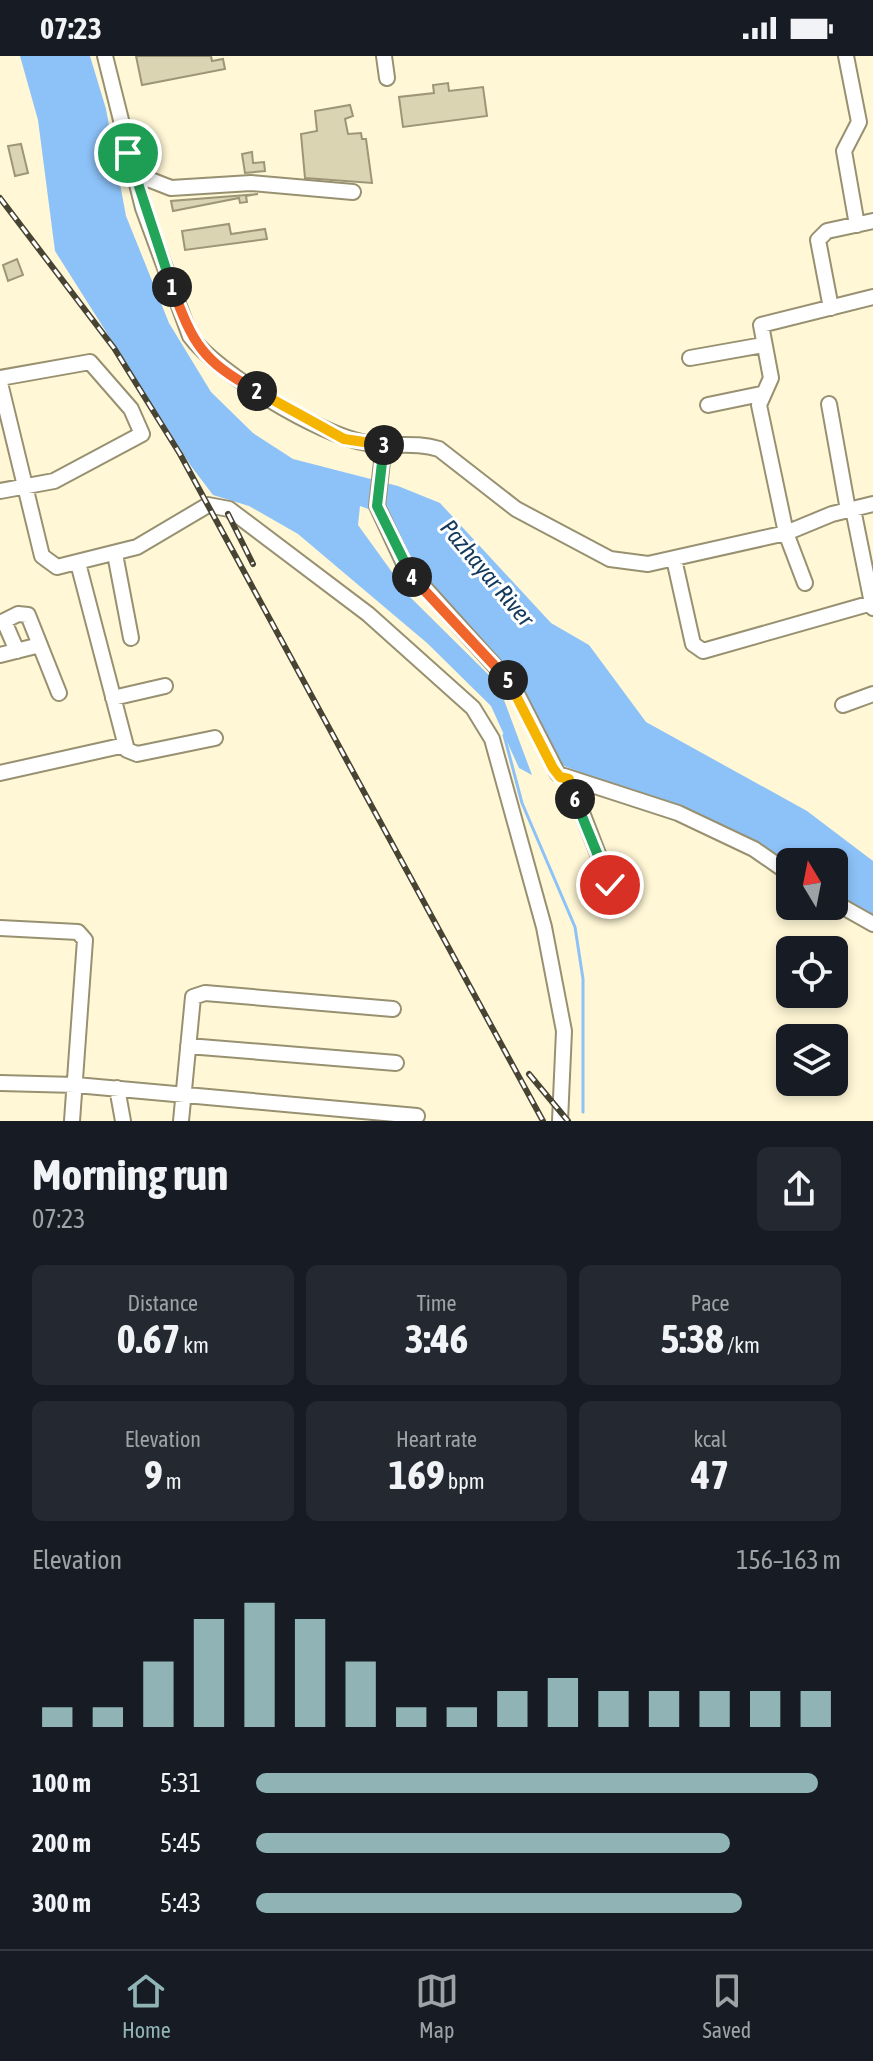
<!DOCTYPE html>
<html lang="en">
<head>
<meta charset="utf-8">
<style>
	body { margin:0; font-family:"Asap Condensed",sans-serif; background:#242831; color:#f1f3f6; height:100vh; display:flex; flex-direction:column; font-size:30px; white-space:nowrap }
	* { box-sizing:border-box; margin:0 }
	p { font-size:26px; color:#9ea1a6 }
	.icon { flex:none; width:44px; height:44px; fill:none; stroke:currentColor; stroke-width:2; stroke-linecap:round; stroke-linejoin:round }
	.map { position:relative; height:1065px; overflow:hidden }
	.sheet { display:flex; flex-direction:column; background:#171b24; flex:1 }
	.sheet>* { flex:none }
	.needle { width:52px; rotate:350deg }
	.tools { position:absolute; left:776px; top:792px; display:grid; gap:16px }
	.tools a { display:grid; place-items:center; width:72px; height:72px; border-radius:12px; background:#171b24; box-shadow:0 4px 12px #0003; font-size:40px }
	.pin { position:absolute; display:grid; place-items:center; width:68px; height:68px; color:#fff; margin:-34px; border:4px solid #fff; border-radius:50%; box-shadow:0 2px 8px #0007 }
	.km { position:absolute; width:40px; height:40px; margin:-20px; border-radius:50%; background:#222; color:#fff; font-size:22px; line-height:40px; text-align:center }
	.round { display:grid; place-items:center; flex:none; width:84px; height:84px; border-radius:12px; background:#242831 }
	.overview { display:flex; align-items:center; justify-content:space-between; height:136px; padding:0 32px }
	h1 { font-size:44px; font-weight:700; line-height:60px }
	.figures { display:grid; grid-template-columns:repeat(3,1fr); gap:12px; height:136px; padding:8px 32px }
	.figures div { display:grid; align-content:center; border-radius:12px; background:#242831; text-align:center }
	.figures b { font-size:40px; font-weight:700 }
	.figures small { font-size:22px; font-weight:400 }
	.figures p { font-size:22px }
	.chart { height:224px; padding:16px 32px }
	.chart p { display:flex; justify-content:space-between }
	.chart svg { width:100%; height:144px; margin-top:8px; stroke:#90b4b6; stroke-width:6 }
	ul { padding:0 32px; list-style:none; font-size:26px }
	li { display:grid; grid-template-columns:128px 96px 1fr; align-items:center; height:60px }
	li i { height:20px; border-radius:10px; background:#90b4b6 }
	.status { display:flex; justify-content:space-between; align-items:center; height:56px; padding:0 40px; background:#171b24; direction:ltr }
	.status svg { height:22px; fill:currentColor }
	.tabs { display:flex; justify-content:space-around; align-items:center; height:112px; border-top:2px solid #363941; background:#171b24; font-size:22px; color:#9ea1a6 }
	.tabs a { display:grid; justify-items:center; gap:4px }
	.tabs .selected { color:#90b4b6 }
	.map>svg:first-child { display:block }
	.water { fill:#8dc2f8 }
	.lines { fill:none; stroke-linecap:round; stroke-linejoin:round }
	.stream { stroke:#8dc2f8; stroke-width:3 }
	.building { fill:#dbd4b2; stroke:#9d9676; stroke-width:2 }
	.minor-casing { stroke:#989171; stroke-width:18 }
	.minor { stroke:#fff; stroke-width:14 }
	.rail-casing { stroke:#484433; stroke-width:6 }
	.rail { stroke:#fff; stroke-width:3; stroke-dasharray:9; stroke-linecap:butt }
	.split-1-casing { stroke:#fff; stroke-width:16 }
	.split-2-casing { stroke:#fff; stroke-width:16 }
	.split-3-casing { stroke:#fff; stroke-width:16 }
	.split-4-casing { stroke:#fff; stroke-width:16 }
	.split-5-casing { stroke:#fff; stroke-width:16 }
	.split-6-casing { stroke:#fff; stroke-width:16 }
	.split-7-casing { stroke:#fff; stroke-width:16 }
	.split-1 { stroke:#22a559; stroke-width:10 }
	.split-2 { stroke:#f0652b; stroke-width:10 }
	.split-3 { stroke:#f5b400; stroke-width:10 }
	.split-4 { stroke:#22a559; stroke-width:10 }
	.split-5 { stroke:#f0652b; stroke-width:10 }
	.split-6 { stroke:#f5b400; stroke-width:10 }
	.split-7 { stroke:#22a559; stroke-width:10 }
	.labels { text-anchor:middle; stroke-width:6; stroke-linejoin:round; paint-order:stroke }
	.water-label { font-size:24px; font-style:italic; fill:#13395c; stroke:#fff }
</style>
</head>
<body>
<div class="status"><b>07:23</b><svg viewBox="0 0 49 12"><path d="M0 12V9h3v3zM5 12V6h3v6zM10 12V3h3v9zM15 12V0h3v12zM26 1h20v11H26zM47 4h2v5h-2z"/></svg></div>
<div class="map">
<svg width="873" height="1065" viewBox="0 0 873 1065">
	<rect width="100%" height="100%" fill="#fff7d5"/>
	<path class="water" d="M20 0H90L106 53 126 160 169 267 211 336 253 377 293 403 398 430 440 447 551 567 589 589 646 666 807 755 873 805V861L834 838V806H790V812L653 744 543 702 516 642 406 523 388 492 374 455 360 450 358 469 410 541 498 628 532 719 519 712 491 650 427 587 298 478 249 450 213 439 191 410 55 195 38 64Z"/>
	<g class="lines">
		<path class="stream" d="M504 679 522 747 575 871 583 923V1056"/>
	</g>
	<path class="building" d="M136 0H211L212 5 223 3 225 13 142 29Z
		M448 27 449 35 483 31 487 60 403 71 399 41 434 37 433 29Z
		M350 49 353 60 345 63 348 78 361 77 362 83H366L372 127 305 122 301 78 317 75 315 55Z
		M21 88 28 117 15 120 8 90Z
		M252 96 253 107 264 106 265 115 245 117 242 98Z
		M258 138 246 140 247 146 240 147 239 142 173 155 171 145Z
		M229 168 231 178 265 173 267 183 185 194 182 175Z
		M17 203 23 219 8 225 3 209Z"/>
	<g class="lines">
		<defs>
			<path id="minor" d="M105 0 143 152 190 280C218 318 320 379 366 387 390 392 415 385 439 393L516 453 610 503 648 508 786 477 832 458 873 448
				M384 0 387 22
				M846 0 859 66 844 95 857 169
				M133 104 148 123 171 132 251 127 353 136
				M831 252 818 184 827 175 873 165
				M690 302 763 289
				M0 322 90 306 131 353 142 378 54 425 0 435
				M0 327 42 500 57 511 137 491 208 449 229 453 368 558 473 652 492 683 544 871 564 975 560 1065
				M829 348 848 454
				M708 349 761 338
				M384 388 377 450 405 510 513 630 558 718 678 757 754 793 790 818
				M853 453 873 552
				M115 498 131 582
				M674 503 693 588 703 595 872 547
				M78 507 127 694 137 698 215 682
				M805 527 786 477 759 349 771 322 761 269 873 241
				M4 565 17 595
				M0 567 18 558 28 559 59 637
				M0 599 40 589
				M113 642 165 630
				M843 649 873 638
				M0 717 125 689
				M569 723 612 834
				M834 846 873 868
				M0 872 78 876 85 884 72 1065
				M188 990 396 1007
				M0 1027 76 1029 417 1060
				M117 1032 123 1065
				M181 1065 193 941 205 937 393 953"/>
		</defs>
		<use href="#minor" class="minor-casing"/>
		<use href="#minor" class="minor"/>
		<defs>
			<path id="rail" d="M0 142 114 292 180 398 543 1065
				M228 458 253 508
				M529 1018 568 1065"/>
		</defs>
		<use href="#rail" class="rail-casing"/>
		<use href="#rail" class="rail"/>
	</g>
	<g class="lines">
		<defs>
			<path id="split-1" d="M128 97 172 231"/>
			<path id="split-2" d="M172 231C193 288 202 305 257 335"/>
			<path id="split-3" d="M257 335 344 383 384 389"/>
			<path id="split-4" d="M384 389 377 450 412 521"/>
			<path id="split-5" d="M412 521 508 624"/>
			<path id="split-6" d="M508 624 553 712 560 721 569 723 575 743"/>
			<path id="split-7" d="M575 743 610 829"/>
		</defs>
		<use href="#split-1" class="split-1-casing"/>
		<use href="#split-2" class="split-2-casing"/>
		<use href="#split-3" class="split-3-casing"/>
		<use href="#split-4" class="split-4-casing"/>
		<use href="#split-5" class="split-5-casing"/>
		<use href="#split-6" class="split-6-casing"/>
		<use href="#split-7" class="split-7-casing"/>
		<use href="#split-1" class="split-1"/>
		<use href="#split-2" class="split-2"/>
		<use href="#split-3" class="split-3"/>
		<use href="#split-4" class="split-4"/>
		<use href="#split-5" class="split-5"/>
		<use href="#split-6" class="split-6"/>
		<use href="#split-7" class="split-7"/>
	</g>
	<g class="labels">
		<g class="water-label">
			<text transform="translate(487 517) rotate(50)" y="8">Pazhayar River</text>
		</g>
	</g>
</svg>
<div class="tools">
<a><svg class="needle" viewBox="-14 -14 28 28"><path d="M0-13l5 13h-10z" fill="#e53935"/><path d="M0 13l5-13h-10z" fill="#9ea1a6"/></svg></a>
<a><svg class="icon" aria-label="locate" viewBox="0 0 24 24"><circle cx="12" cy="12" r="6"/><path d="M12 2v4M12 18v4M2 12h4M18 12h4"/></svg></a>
<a><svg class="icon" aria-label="layers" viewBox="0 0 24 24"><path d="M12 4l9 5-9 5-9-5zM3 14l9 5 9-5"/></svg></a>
</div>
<div class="pin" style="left:128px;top:97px;background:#1e9e55"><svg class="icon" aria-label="arrive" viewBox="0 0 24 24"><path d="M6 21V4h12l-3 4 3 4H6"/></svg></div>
<div class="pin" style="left:610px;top:829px;background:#d93025"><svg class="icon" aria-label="check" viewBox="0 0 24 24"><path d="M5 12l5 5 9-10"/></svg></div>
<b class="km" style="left:172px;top:231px">1</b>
<b class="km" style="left:257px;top:335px">2</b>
<b class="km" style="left:384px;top:389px">3</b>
<b class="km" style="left:412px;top:521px">4</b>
<b class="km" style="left:508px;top:624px">5</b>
<b class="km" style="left:575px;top:743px">6</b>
</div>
<section class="sheet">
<div class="overview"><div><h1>Morning run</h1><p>07:23</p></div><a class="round"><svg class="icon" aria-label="share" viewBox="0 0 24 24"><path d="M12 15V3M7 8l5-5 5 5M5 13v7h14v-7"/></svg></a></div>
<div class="figures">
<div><p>Distance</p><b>0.67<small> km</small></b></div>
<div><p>Time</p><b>3:46</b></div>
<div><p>Pace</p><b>5:38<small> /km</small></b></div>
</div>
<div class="figures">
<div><p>Elevation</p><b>9<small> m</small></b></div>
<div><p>Heart rate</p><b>169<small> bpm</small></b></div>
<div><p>kcal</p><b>47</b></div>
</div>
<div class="chart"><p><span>Elevation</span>156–163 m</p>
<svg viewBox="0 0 160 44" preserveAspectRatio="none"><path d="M5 44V38M15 44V38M25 44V24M35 44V11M45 44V6M55 44V11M65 44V24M75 44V38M85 44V38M95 44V33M105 44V29M115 44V33M125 44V33M135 44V33M145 44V33M155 44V33"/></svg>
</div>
<ul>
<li><b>100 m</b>5:31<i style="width:96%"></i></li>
<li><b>200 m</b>5:45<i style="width:81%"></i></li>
<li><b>300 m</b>5:43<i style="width:83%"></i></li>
</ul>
</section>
<nav class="tabs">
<a class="selected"><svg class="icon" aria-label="home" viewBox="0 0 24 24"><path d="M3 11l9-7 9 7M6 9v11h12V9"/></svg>Home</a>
<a><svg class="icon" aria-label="map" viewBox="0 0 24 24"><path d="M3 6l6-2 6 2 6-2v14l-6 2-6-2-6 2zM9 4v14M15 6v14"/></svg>Map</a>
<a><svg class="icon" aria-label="saved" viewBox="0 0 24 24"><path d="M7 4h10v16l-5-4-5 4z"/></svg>Saved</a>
</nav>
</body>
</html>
